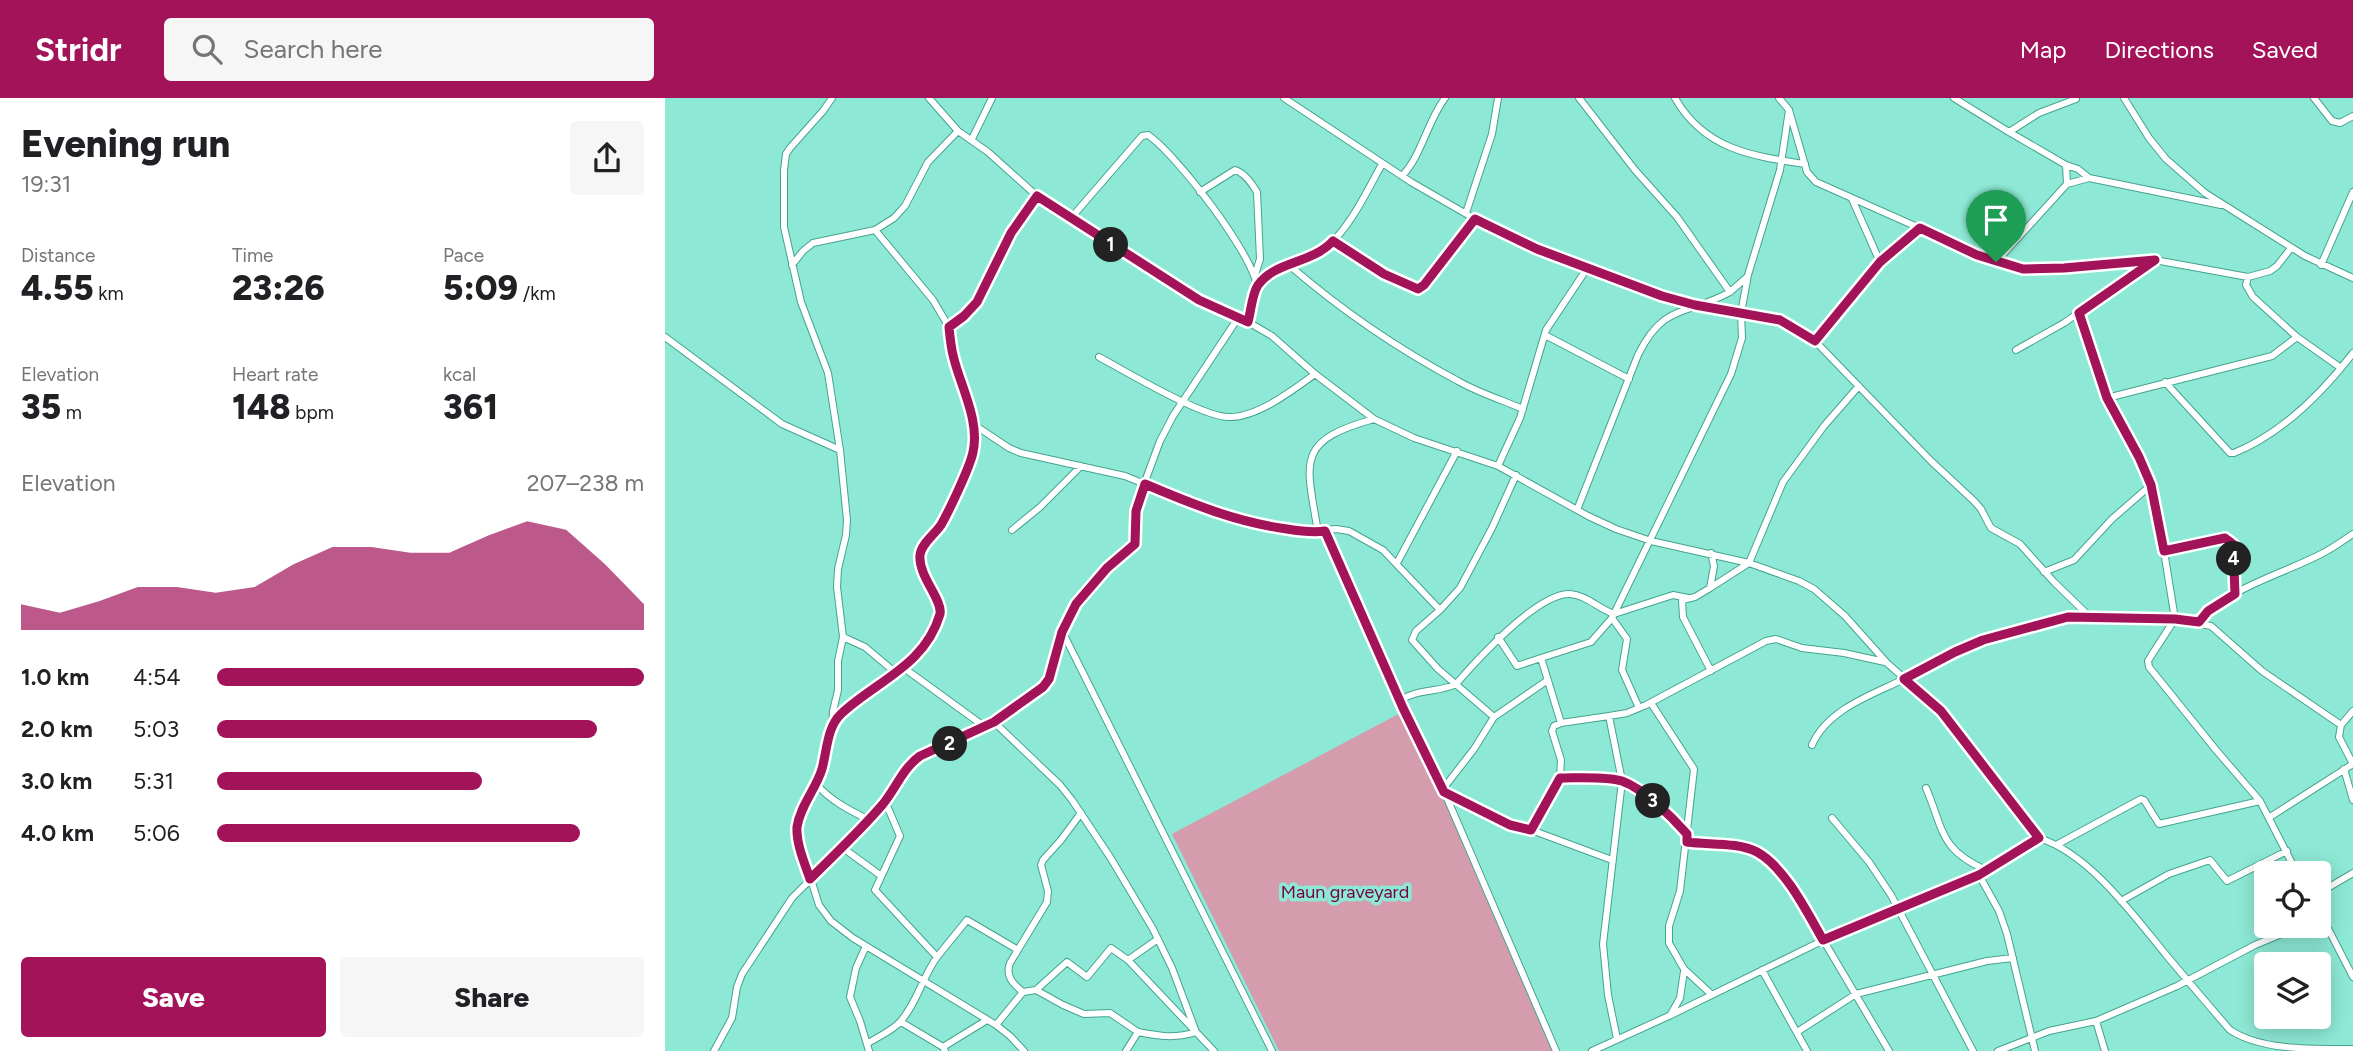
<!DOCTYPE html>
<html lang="en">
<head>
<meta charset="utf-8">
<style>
	body { margin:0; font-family:Figtree,sans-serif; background:#f6f6f6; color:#202124; height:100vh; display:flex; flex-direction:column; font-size:26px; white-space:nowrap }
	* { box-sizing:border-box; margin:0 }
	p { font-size:23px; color:#757577 }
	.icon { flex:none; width:38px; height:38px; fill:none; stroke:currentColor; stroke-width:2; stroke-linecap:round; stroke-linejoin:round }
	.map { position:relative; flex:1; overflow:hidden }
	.sheet { display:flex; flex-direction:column; background:#fff; width:665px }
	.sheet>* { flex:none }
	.controls { position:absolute; left:1589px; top:763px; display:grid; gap:14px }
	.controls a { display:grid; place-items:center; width:77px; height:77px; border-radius:7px; background:#fff; box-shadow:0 4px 18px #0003; font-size:35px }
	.pin { position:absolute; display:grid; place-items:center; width:60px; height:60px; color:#fff; margin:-72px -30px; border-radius:50% 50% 50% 0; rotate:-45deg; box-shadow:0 0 7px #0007 }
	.pin .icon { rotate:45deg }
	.km { position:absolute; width:35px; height:35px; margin:-18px; border-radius:50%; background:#222; color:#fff; font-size:19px; line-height:35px; text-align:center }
	.round { display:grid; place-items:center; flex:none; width:74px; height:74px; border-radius:7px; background:#f6f6f6 }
	.overview { display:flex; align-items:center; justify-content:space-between; height:119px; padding:0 21px }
	h1 { font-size:38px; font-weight:800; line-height:52px }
	.stats { display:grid; grid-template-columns:repeat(3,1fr); gap:10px; height:119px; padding:7px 21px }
	.stats div { display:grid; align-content:center }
	.stats b { font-size:35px; font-weight:800 }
	.stats small { font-size:19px; font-weight:400 }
	.stats p { font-size:19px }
	.chart { height:196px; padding:14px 21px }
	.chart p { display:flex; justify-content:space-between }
	.chart svg { width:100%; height:126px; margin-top:7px; fill:#a21359; opacity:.7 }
	.button { display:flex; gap:14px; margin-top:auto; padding:14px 21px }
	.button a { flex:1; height:80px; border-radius:7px; background:#a21359; color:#fff; font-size:28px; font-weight:800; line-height:80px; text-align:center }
	.button a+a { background:#f6f6f6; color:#202124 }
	ul { padding:0 21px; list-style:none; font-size:23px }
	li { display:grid; grid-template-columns:112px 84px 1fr; align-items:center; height:52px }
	li i { height:18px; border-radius:9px; background:#a21359 }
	header { display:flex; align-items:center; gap:42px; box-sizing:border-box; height:98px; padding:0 35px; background:#a21359; color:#fff }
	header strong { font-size:33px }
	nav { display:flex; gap:38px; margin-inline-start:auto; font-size:24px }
	.search { width:490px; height:63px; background:#f6f6f6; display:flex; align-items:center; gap:18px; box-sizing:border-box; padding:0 24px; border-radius:7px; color:#757577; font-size:26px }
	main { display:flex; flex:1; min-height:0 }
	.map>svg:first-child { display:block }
	.green { fill:#d59cae }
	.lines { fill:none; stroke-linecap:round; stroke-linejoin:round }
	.street-casing { stroke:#45a391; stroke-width:8 }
	.street { stroke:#fff; stroke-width:6 }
	.route-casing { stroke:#fff; stroke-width:14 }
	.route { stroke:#a21359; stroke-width:9 }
	.labels { text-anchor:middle; stroke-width:7; stroke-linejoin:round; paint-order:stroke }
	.park-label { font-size:18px; fill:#71063c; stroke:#8de9d5 }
</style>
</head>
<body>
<header>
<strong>Stridr</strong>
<div class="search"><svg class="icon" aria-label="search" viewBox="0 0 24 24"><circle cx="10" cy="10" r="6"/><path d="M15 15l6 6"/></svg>Search here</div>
<nav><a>Map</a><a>Directions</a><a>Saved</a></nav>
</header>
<main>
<section class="sheet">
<div class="overview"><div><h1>Evening run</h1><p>19:31</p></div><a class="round"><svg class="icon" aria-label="share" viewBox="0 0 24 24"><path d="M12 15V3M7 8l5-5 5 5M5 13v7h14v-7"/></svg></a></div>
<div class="stats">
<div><p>Distance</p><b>4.55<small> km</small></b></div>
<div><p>Time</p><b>23:26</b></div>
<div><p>Pace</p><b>5:09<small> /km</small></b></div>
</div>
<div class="stats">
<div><p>Elevation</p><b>35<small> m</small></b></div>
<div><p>Heart rate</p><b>148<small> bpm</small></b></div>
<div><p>kcal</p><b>361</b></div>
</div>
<div class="chart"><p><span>Elevation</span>207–238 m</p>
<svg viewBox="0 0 160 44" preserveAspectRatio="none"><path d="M0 44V35L10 38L20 34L30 29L40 29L50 31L60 29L70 21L80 15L90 15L100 17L110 17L120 11L130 6L140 9L150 21L160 35V44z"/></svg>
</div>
<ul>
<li><b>1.0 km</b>4:54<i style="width:100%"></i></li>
<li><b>2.0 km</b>5:03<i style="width:89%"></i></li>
<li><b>3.0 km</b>5:31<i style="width:62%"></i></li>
<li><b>4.0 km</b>5:06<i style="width:85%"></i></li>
</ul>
<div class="button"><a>Save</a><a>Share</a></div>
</section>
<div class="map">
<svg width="1688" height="953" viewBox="0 0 1688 953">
	<rect width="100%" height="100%" fill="#8de9d5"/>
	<path class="green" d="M741 612 890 953H614L507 736Z"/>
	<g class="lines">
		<defs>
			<path id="street" d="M167 0 158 13 125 50 121 56 119 72V129L136 204 163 275 175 352 182 422 181 437 173 471 172 489 178 539 173 563V592L168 613 167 629 157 670 135 718 132 737 154 807 166 823 188 840 331 927 345 938 359 953
				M264 0 293 33 323 54 372 98 534 202 583 224 607 238 650 276 709 321 749 340 833 368 923 418 951 431 986 443 1084 465 1134 483 1149 491 1180 518 1222 565 1276 613 1374 740
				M619 0 746 84 810 121 872 151 1012 203 1115 222 1150 243 1266 363 1309 403 1316 411 1326 430 1355 446 1389 484 1424 518 1510 521 1546 528 1597 573 1676 627 1688 613
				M914 0 970 72 1012 119 1065 194 1082 179
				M1010 0C1039 51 1086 58 1140 66
				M1114 0 1124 12 1142 74 1151 84 1331 164 1358 171 1399 170 1490 162 1583 179 1605 173 1612 168 1626 150
				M1289 0 1344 34
				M1459 0 1484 40 1501 61 1540 95 1640 158 1688 180
				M1649 0 1667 23 1675 25 1688 18
				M1411 1 1374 15 1344 34 1401 67 1413 71 1424 80 1556 107
				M307 41 327 0
				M737 78C757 57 762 24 780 0
				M1402 86 1424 80
				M535 94 570 72C580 75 587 86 592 94L595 161 590 177
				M801 115 827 36 833 0
				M406 120 477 38 483 37C512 57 587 155 592 188
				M668 143 719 176 753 191 759 187 810 121
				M1215 164 1256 129
				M1331 164 1402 86 1401 67
				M127 167 138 153 148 145 210 132 229 120 240 108 263 64 293 33
				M624 167C676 212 733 251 793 283 814 295 837 302 858 311
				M1656 167 1688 94
				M1583 179 1581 187 1588 199 1632 239 1676 270
				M1414 215 1442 300 1474 360 1486 387 1492 410 1510 521 1486 558 1483 563 1484 569 1551 652 1595 703 1632 775
				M583 224C586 213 587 196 593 187 608 164 640 168 659 152 685 130 701 95 717 66
				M284 229 299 218 312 204 346 135 372 98
				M880 237 964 281
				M0 239 117 326 175 352
				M1150 243 1215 164 1187 101
				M1351 252 1399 225 1488 163
				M434 259C460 273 538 320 565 319 593 319 628 292 650 276
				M1500 284 1565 355H1569C1616 336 1657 295 1688 255
				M1442 300 1607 258 1632 239
				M308 326 344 350 356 355 460 378 555 417 581 424 639 434 671 431 684 433 718 452 775 512
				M833 368 855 320 881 232 923 169
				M851 377 827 430 795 490 775 512 751 533 747 542 773 571 829 619 883 582
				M912 412 973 257C999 204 1022 218 1065 194
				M347 432 374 410 416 368
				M660 433 738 610 769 670 891 953
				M653 434C641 363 630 343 709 321
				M1499 453 1560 440 1568 446 1570 496
				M732 465 792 353
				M1379 474 1409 462 1447 421 1486 387
				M1045 490 1084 465 1118 384 1159 328 1193 289
				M1534 524C1564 489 1616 477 1656 456 1668 450 1677 443 1688 436
				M397 533 607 953
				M178 539 200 549 232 576
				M833 539 852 568 876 560
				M239 570 320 629 329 624 395 687 407 702 445 759 488 831 507 870 531 934
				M1046 573 1018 519 1017 502 1030 499 1045 490 1049 468 1046 455
				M735 602C756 590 772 595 791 586 811 563 872 495 905 496 921 497 934 511 949 516L1008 497 1023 500
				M986 605 1029 671 1015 793 1004 828V845L1019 871 1046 896
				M974 610 957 572 962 541 947 520 1066 276 1077 240 1076 215 1083 177 1115 72 1124 12
				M329 624 378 589C393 571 392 544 402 523 420 487 443 473 470 446L471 413 475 397 495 343 508 318 573 220
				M169 625 182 611 239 570 256 549 274 517 276 509 260 481 254 458 256 451 276 426 283 413 304 365 309 346 308 326 288 259 284 229 268 202 210 132
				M896 625 944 618
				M1676 627 1674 639 1688 666
				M1147 647C1162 612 1206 597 1237 582 1255 573 1272 562 1289 554 1328 535 1381 520 1424 518
				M1679 671 1688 702
				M895 680 896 662 887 633 889 628 896 625 876 560 926 544 947 520
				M151 686C166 703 184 712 204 722
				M1261 690C1279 732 1274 751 1321 772
				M778 691 809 651 829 619
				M779 694 845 727 869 733 947 762
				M416 715 396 742 378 762 376 767 383 793 382 804 345 865C340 878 348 886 358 894L371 892 398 907 419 916 445 915 473 934
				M1605 719 1688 666
				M1167 720 1204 764 1226 797 1308 953
				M866 732 895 680C912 680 941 678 957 683 979 691 1007 718 1022 736
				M1022 744 1082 751 1093 754 1111 770 1134 801 1224 953
				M1393 746 1476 701 1479 702 1494 726 1595 703
				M178 750 215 777
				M1314 777 1334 813 1342 836 1370 953
				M1654 795 1688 775
				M1456 803 1504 776 1545 762 1562 783 1622 753
				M1654 813 1688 879
				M201 848 191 870 185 899 195 923 204 953
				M272 859 302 822 353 852
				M463 862 493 841
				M1097 872 1142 953
				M371 892 402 864 422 879 446 850 463 862 549 953
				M1006 916 1015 900 1019 873
				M1431 923 1440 953
				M236 924 278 949 280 953
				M331 927 358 894
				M1132 934 1191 896 1322 863 1348 860
				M952 941 943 897 938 846 957 683 944 618 962 615 981 607 1101 543 1111 541 1137 550 1179 555 1220 564
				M202 946C212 939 227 933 235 924 252 905 257 880 272 859L210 792 235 738 220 703
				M278 949 322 922
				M49 953 67 920 72 889 77 876 127 800 200 727 220 703 246 665 255 658 320 629
				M461 953 473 934C494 938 510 941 531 934
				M927 953 1006 917 1169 837 1314 777 1374 740C1425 756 1469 818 1502 858 1523 883 1544 908 1565 932 1597 953 1649 951 1688 951
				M1333 953 1384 933 1431 923 1512 888 1590 847 1636 828"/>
		</defs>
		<use href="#street" class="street-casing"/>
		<use href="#street" class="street"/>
	</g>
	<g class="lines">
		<defs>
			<path id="route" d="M372 98 534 202 583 224C586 213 587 196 593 187 610 163 647 166 668 143L719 176 753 191 759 187 810 121 872 151 997 198 1030 207 1115 222 1150 243 1215 164 1255 130 1312 157 1358 171 1399 170 1490 162 1414 215 1442 300 1474 359 1486 387 1499 453 1560 440 1568 446 1570 496 1543 513 1534 524 1510 521 1403 519 1318 542 1290 554 1239 581 1276 613 1374 740 1314 777 1158 842C1143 816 1120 769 1092 754 1073 744 1043 747 1022 744V736C1007 719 979 691 957 683 941 678 912 680 895 680L866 732 845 727 779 694 738 610 660 433C647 435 634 433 622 431 571 424 527 406 480 386L471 413 470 446 442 470 411 506 397 534 384 581 378 589 329 624 255 658C238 670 231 690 218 706 195 733 170 756 145 781 140 766 131 746 132 729 135 708 151 691 157 671 162 653 162 629 176 616 211 583 260 568 275 516 278 502 253 478 255 457 256 446 270 436 276 427 284 413 305 369 308 354 315 323 296 289 289 261 286 251 285 240 284 229L299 218 312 204 346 135Z"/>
		</defs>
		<use href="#route" class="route-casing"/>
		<use href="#route" class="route"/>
	</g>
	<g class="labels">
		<g class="park-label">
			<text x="680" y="800">Maun graveyard</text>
		</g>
	</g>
</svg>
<div class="controls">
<a><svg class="icon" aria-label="locate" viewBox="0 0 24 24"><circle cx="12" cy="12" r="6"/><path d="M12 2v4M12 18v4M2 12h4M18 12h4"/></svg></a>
<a><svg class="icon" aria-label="layers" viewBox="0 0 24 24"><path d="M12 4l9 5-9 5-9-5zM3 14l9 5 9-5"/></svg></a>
</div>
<div class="pin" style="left:1331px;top:164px;background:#1e9e55"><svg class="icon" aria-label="arrive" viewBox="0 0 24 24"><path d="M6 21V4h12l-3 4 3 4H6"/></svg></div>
<b class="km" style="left:446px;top:147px">1</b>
<b class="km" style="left:285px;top:646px">2</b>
<b class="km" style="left:988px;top:703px">3</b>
<b class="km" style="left:1569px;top:461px">4</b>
</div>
</main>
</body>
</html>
